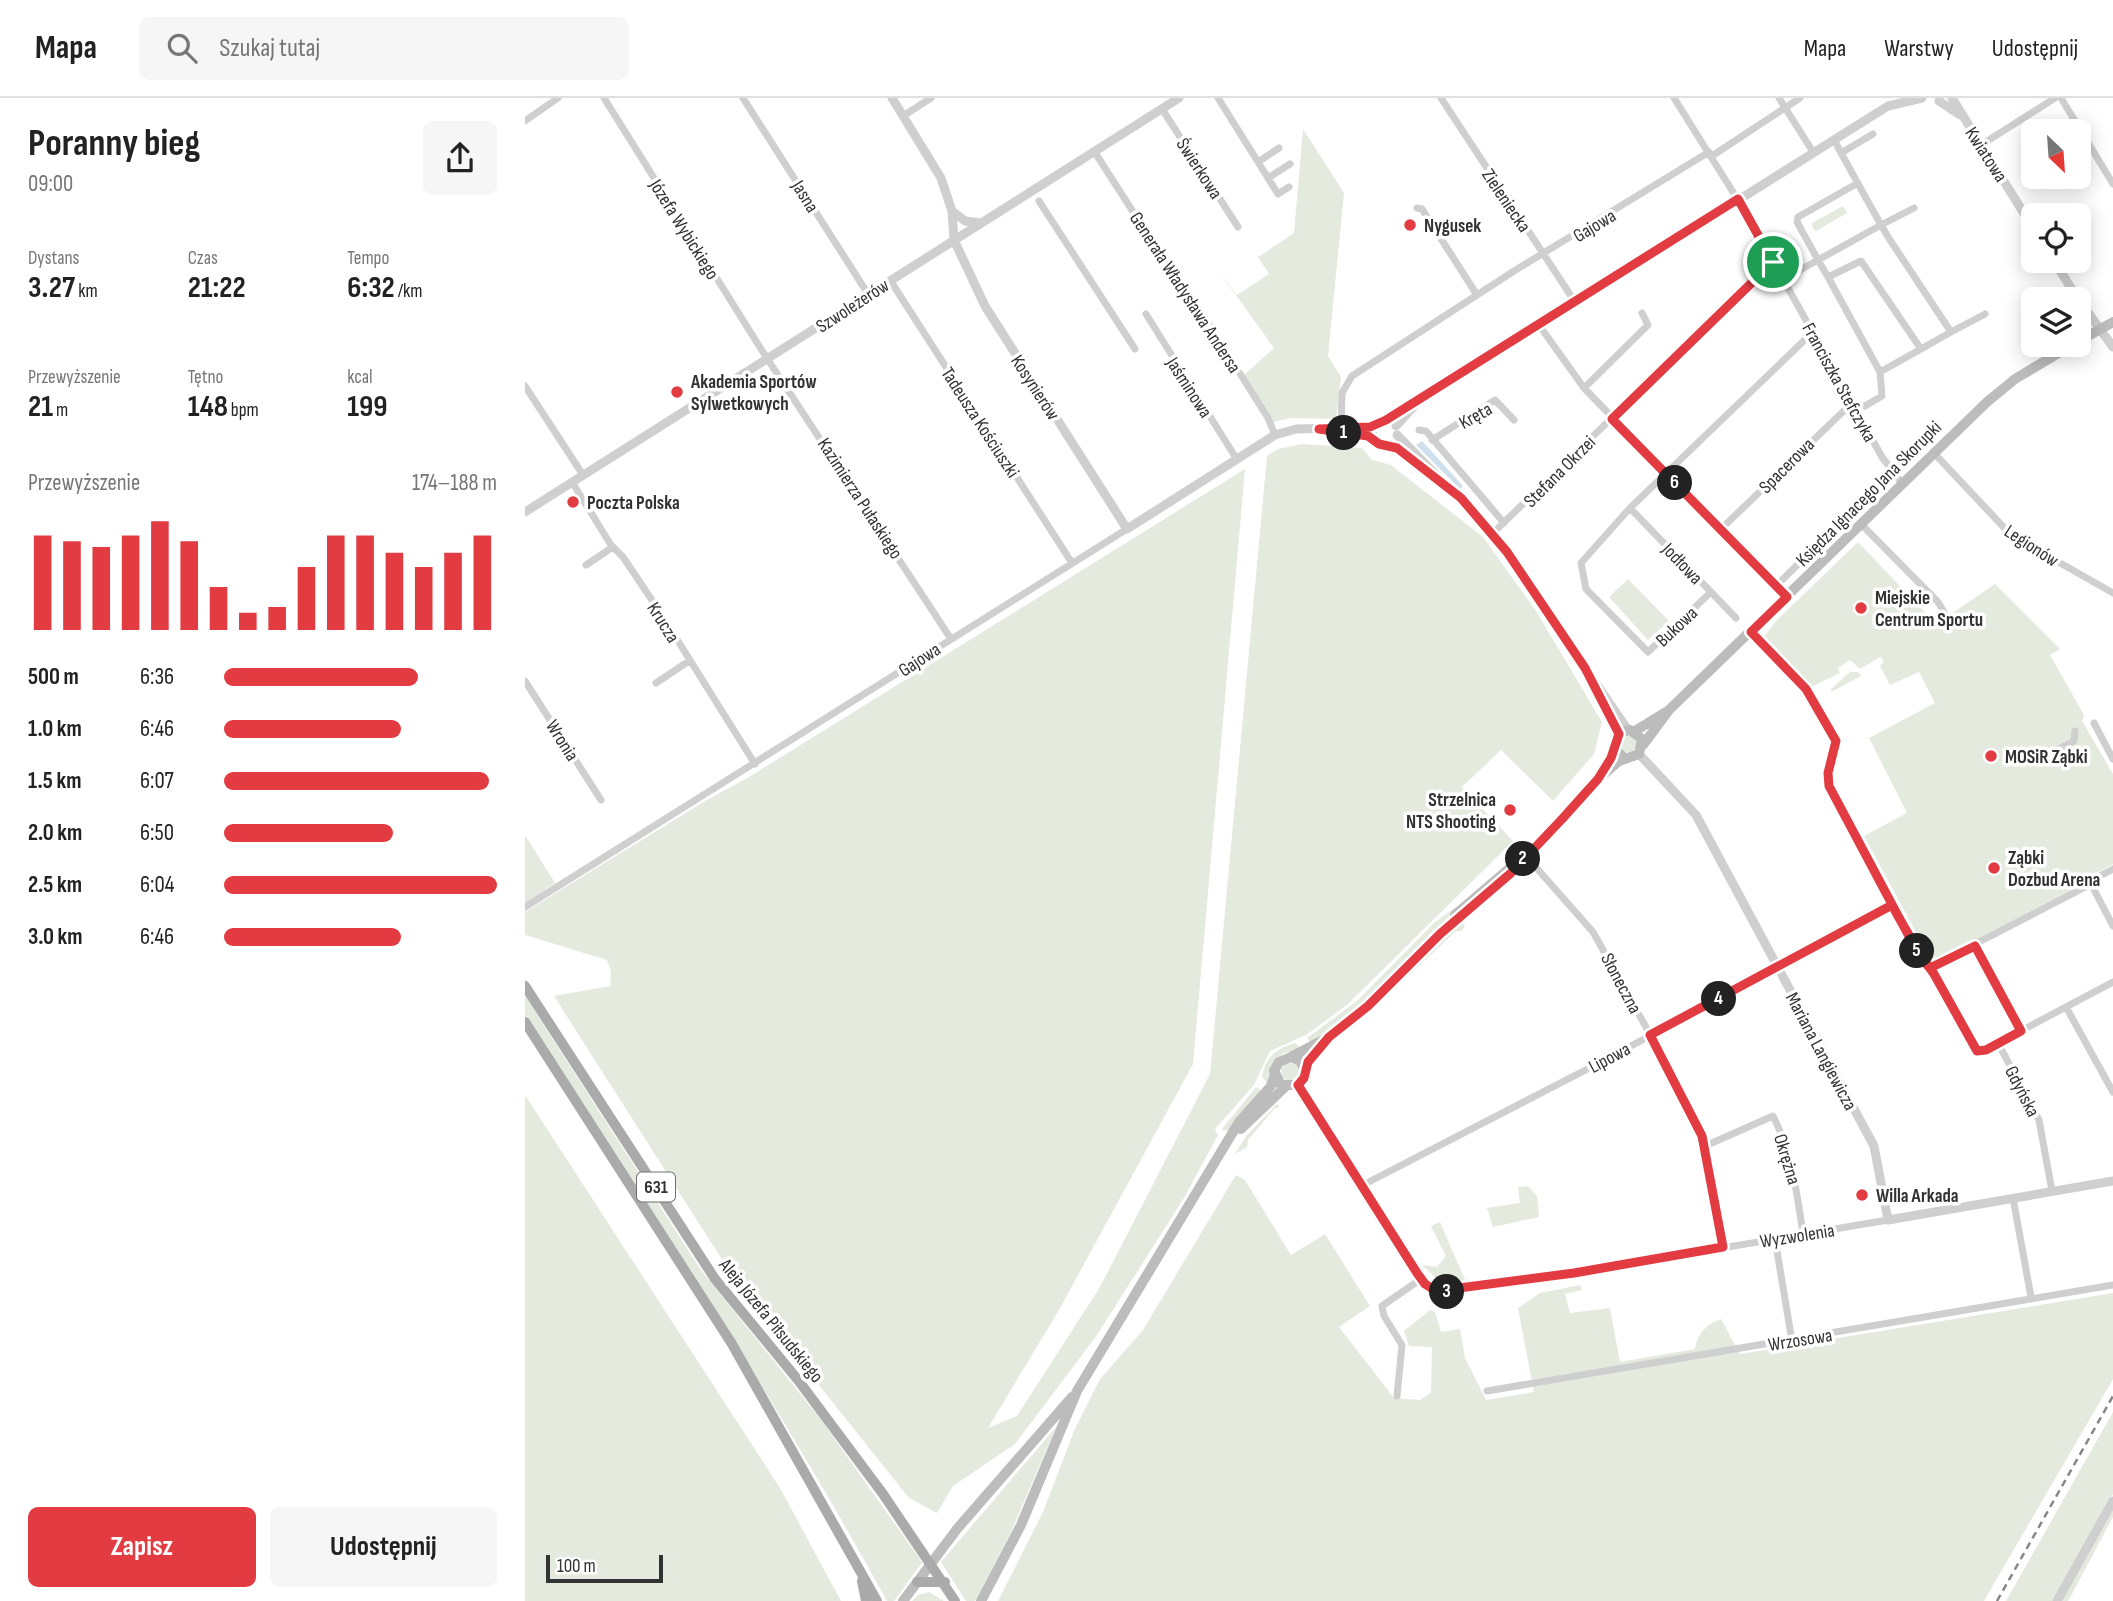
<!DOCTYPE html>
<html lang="pl">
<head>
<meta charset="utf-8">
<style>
	body { margin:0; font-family:"Sofia Sans Condensed",sans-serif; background:#f6f6f6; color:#222; height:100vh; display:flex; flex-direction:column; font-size:26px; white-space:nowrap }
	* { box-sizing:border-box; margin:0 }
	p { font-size:23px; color:#767676 }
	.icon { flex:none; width:38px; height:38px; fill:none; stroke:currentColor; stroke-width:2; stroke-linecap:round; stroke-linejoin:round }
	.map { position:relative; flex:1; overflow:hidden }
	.details { display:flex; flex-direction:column; background:#fff; width:525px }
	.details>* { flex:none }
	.needle { width:46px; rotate:155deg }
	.tools { position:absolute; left:1496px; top:21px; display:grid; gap:14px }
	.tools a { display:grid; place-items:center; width:70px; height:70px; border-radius:10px; background:#fff; box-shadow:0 4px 18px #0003; font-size:35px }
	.scale { position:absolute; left:21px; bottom:18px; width:117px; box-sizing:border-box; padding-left:7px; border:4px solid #323232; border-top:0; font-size:19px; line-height:24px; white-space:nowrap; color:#323232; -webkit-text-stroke:5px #fff; paint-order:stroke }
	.pin { position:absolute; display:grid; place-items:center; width:60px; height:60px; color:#fff; margin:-30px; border:4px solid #fff; border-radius:50%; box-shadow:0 2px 7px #0007 }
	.km { position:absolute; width:35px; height:35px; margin:-18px; border-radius:50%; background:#222; color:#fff; font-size:19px; line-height:35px; text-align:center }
	.round { display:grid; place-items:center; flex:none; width:74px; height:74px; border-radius:10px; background:#f6f6f6 }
	.summary { display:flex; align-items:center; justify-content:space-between; height:119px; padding:0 28px }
	h1 { font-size:38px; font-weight:700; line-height:52px }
	.stats { display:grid; grid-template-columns:repeat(3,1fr); gap:10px; height:119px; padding:7px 28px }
	.stats div { display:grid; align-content:center }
	.stats b { font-size:30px; font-weight:700 }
	.stats small { font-size:19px; font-weight:400 }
	.stats p { font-size:19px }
	.chart { height:196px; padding:14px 28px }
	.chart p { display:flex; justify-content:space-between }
	.chart svg { width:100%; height:126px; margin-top:7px; stroke:#e23b42; stroke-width:6 }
	.action { display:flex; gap:14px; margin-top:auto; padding:14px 28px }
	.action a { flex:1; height:80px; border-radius:10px; background:#e23b42; color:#fff; font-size:28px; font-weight:700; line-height:80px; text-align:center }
	.action a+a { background:#f6f6f6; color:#222 }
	ul { padding:0 28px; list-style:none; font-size:23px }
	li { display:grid; grid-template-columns:112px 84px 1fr; align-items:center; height:52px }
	li i { height:18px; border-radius:9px; background:#e23b42 }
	header { display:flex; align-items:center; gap:42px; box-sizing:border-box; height:98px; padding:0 35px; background:#fff; border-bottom:2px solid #e0e0e0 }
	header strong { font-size:33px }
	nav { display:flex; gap:38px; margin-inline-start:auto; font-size:24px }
	.search { width:490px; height:63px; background:#f6f6f6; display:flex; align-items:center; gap:18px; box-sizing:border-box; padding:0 24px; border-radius:10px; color:#767676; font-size:26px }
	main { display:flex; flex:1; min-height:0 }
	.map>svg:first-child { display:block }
	.green { fill:#e4ebde }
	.water { fill:#cee0ed }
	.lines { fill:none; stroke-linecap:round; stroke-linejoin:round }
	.minor { stroke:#cfcfcf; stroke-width:7 }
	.tertiary { stroke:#cfcfcf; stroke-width:9 }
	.secondary { stroke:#bcbcbc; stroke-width:10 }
	.primary { stroke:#aaa; stroke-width:10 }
	.rail { stroke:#878787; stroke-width:2.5; stroke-dasharray:7 5; stroke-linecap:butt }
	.route-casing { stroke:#fff; stroke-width:14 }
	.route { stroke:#e23b42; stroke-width:9 }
	.poi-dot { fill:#e23b42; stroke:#fff; stroke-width:2.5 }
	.labels { text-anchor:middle; stroke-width:7; stroke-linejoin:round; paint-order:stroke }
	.shield { fill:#fff; stroke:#707070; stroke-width:2 }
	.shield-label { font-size:18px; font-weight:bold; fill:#323232 }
	.street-label { font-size:19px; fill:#323232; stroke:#fff }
	.poi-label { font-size:19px; font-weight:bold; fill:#323232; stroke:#fff; text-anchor:start }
</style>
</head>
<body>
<header>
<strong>Mapa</strong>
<div class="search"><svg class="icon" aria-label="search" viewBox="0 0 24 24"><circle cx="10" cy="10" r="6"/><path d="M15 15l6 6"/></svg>Szukaj tutaj</div>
<nav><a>Mapa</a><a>Warstwy</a><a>Udostępnij</a></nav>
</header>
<main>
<section class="details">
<div class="summary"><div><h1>Poranny bieg</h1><p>09:00</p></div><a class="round"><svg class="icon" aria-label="share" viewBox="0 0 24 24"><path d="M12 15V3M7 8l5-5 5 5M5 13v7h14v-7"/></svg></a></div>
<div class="stats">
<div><p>Dystans</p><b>3.27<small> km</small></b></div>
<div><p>Czas</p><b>21:22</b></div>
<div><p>Tempo</p><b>6:32<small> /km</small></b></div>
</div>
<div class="stats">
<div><p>Przewyższenie</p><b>21<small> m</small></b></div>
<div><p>Tętno</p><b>148<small> bpm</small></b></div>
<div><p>kcal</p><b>199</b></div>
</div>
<div class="chart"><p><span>Przewyższenie</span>174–188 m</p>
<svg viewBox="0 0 160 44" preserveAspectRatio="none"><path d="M5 44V11M15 44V13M25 44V15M35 44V11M45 44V6M55 44V13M65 44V29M75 44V38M85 44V36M95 44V22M105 44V11M115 44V11M125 44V17M135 44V22M145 44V17M155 44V11"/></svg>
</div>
<ul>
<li><b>500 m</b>6:36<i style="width:71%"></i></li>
<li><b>1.0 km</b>6:46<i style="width:65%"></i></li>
<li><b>1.5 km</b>6:07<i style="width:97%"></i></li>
<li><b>2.0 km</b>6:50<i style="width:62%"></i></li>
<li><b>2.5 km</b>6:04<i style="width:100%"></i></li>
<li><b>3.0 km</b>6:46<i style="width:65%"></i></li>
</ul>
<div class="action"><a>Zapisz</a><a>Udostępnij</a></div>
</section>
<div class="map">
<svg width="1588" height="1503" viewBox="0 0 1588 1503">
	<rect width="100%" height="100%" fill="#fff"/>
	<path class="green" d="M778 31 819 95 803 258 816 279 811 321 766 320 745 325 719 277 749 250 692 171 712 197 744 176 733 159 769 135Z
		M1318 108 1322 115 1291 133 1288 131 1287 125Z
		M777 346 837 350 847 362 866 367 958 439 1011 513 1077 624 1069 656 1028 703 976 652 937 689 988 743 823 906 781 937 745 953 729 987 690 1031 693 1037 659 1100 572 1237 490 1346 428 1388 412 1415 384 1400 210 1182 29 898 85 888 86 874 82 862 0 837V814L180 703 224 679 720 371 668 966 534 1212 463 1330 492 1318 575 1189 685 976 742 358 753 351Z
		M1333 444 1411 526 1470 486 1535 551 1525 557 1559 617 1557 623 1588 676V766L1559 782 1557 787 1417 863 1407 864 1339 738 1382 715 1344 640 1410 605 1394 574 1365 587 1355 568 1359 563 1355 559 1335 571 1325 562 1313 570 1315 575 1286 589 1238 540 1252 522Z
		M1103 481 1144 523 1123 542 1084 499Z
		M1325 574H1333L1336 578 1306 594V591Z
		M1095 646a8 8 0 1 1 16 0a8 8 0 1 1-16 0Z
		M0 737 30 785 0 805Z
		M931 809C893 862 838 909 786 946L782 940 832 903 910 824Z
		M936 823 940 827 937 833H931L842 917Z
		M0 898 176 1172 297 1323 394 1460 397 1465 369 1503H362C251 1301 124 1109 0 916Z
		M770 945 778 951 759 955 750 962 743 987 737 978C742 957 751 951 770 945Z
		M756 974a9 9 0 1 1 18 0a9 9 0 1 1-18 0Z
		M731 989 738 994 706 1032 699 1033 697 1031Z
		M0 997 255 1390 316 1503H0Z
		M752 1006 755 1009 750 1010 723 1042 722 1049 710 1056 721 1038Z
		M711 1077 720 1082 766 1157 800 1136 845 1208 814 1229 869 1300 895 1302 906 1295 907 1249 884 1248 879 1233 905 1212 910 1214 916 1234 935 1231 940 1260 961 1302 1009 1294 993 1210 1015 1195 1055 1187 1057 1192 1040 1196 1045 1215 1085 1210 1095 1264 1170 1251C1172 1235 1182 1226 1196 1221L1215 1256 1588 1195V1281L1459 1503H473L518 1414 549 1333 575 1281 618 1232Z
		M1003 1088 1012 1098 1014 1119 968 1129 962 1110 995 1105 993 1089Z
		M915 1124 940 1182 917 1186 897 1167 912 1169 921 1158 906 1128Z
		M1588 1314V1396L1528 1503H1481Z
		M531 1329 486 1434 450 1503H441L416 1464Z
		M1588 1410V1419L1547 1496 1543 1503H1536Z
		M404 1494 419 1503H387L393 1497Z"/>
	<path class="water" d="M897 343 938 388 935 391 891 347Z"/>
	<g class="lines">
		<path class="minor" d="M79 0 236 251 426 541
			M218 0 343 196
			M693 0 753 96 764 89
			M916 0 1050 204
			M1149 0 1223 118 1357 359 1377 385
			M1254 0 1288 54
			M1536 0 1588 86
			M637 11 713 129
			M378 18 406 0
			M0 23 33 0
			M1312 47 1316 55 1356 127 1293 162 1272 124 1273 119 1333 85
			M1456 47 1530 0
			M569 53 657 190 663 193 743 320 750 337
			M1316 55 1348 36
			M1187 58 1275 0
			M733 64 754 50
			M743 80 765 66
			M514 103 610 251
			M892 110 897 111 952 197
			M1389 110 1356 127 1365 142 1426 234 1460 216
			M1270 175 1293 162 1303 179
			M365 182 547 465
			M621 216 711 360
			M1014 227 1059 290 1262 499
			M1396 251 1355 274 1303 179 1336 163 1396 251 1426 234
			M0 288 58 377
			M1059 290 1123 227 1117 215
			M1340 308 1357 298 1355 274
			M816 332 817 295 827 278 989 173 1184 54
			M894 332 901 333 979 425
			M907 342 970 302 989 322
			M1408 354 1486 437 1588 495
			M47 384 86 447 98 459 133 511 230 666
			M1105 410 1211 520
			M1336 426 1413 504 1422 519
			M1195 432 1327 305
			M968 435 1248 164
			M61 467 88 449
			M1251 488 1367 373
			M1186 494 1123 554 1061 491 1056 465 1105 410 1288 234
			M1226 534 1281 591 1311 643 1303 675 1304 688 1397 862 1409 876 1449 950 1457 954 1473 945 1514 1022 1527 1093
			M0 583 76 702
			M131 585 164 563
			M1569 625 1588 661
			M1510 654 1520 658 1549 643 1550 633
			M1001 758 1068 834 1156 992 1180 1048 1198 1149
			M1588 771 1567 782 1566 786 1588 828
			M0 809 602 431
			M1450 848 1496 933
			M1404 870 1566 786
			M1541 909 1588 994
			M1473 945 1588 884
			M773 987 896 1181 911 1193 1049 1175 1363 1122
			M1180 1048 1248 1018C1267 1055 1272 1095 1278 1136
			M836 1088 1078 963 1367 808
			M1488 1100 1506 1199
			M1250 1141 1267 1243
			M962 1293 1588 1187
			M872 1298 877 1247 859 1218 857 1208 896 1181"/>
		<path class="tertiary" d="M367 0 416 80 427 113 429 142 460 208 602 431 750 337 771 331 848 329
			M1427 0 1508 130
			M1414 3 1435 17
			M427 113 440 123 455 125
			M1529 163 1553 201
			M1554 202 1588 249
			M871 328 890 307
			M809 334C844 339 866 346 895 366
			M872 337 968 435 1103 632
			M848 340 847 332 852 324 900 299 1363 8 1397 0
			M0 414 654 0
			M1070 590 1094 636
			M1114 656 1171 717 1349 1048 1363 1122 1588 1083
			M1532 1503 1588 1403"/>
		<path class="secondary" d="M1554 243 1588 224
			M1110 633 1141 614
			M1118 647 1144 612 1462 304 1490 281 1547 247
			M1074 678 1090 648
			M930 817 993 763
			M766 959 804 939 838 913 914 836 986 775 1073 681 1094 663 1114 656 1117 641 1105 632 1096 634 1090 643 1092 653 1099 660
			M780 973 775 963 766 959 754 964 749 973 756 987H773L779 980 783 964 802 943
			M716 1031 760 989
			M378 1503 432 1431 547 1299
			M456 1503 496 1427 552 1293 714 1024 746 988 750 977"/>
		<path class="primary" d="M0 888 190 1181 273 1282 358 1396 430 1503
			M0 924 207 1246 352 1503
			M337 1483 341 1503
			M392 1484H420"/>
		<path class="rail" d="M1472 1503 1588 1298"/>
	</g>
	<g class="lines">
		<defs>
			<path id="route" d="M1248 164 1213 101 861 322 845 329 794 331 843 338 854 346 872 350 936 400 982 454 1060 570 1094 636 1086 660 1073 681 1038 720 986 775 915 836 843 908 804 939 783 964 779 980 773 987 892 1175 900 1186 911 1193 1049 1175 1198 1149 1177 1038 1125 937 1367 807C1380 831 1393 854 1409 876L1452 953 1461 952 1496 933 1450 848 1405 870C1401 866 1398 863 1395 859L1304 688 1303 675 1311 643 1281 591 1226 534 1262 499 1087 321 1248 164"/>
		</defs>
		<use href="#route" class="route-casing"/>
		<use href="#route" class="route"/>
	</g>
	<g class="poi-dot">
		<circle cx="885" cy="127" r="7"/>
		<circle cx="152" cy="294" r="7"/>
		<circle cx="48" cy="404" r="7"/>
		<circle cx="1336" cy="510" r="7"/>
		<circle cx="1466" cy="658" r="7"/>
		<circle cx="985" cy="712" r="7"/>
		<circle cx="1469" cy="770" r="7"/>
		<circle cx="1337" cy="1097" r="7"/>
	</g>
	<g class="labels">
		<rect class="shield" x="112" y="1074.5" width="38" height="29" rx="5"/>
		<g class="shield-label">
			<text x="131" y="1095">631</text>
		</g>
		<g class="street-label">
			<text transform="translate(1462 56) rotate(57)" y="7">Kwiatowa</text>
			<text transform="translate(675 70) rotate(57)" y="7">Świerkowa</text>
			<text transform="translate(281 98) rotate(58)" y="7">Jasna</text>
			<text transform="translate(982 102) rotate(56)" y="7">Zieleniecka</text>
			<text transform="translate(1069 127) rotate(-31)" y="7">Gajowa</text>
			<text transform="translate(160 131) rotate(58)" y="7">Józefa Wybickiego</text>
			<text transform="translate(661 194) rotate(57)" y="7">Generała Władysława Andersa</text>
			<text transform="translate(327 207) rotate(-33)" y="7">Szwoleżerów</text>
			<text transform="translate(1315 284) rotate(61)" y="7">Franciszka Stefczyka</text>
			<text transform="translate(511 289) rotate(57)" y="7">Kosynierów</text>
			<text transform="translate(665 289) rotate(57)" y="7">Jaśminowa</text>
			<text transform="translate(950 317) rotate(-29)" y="7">Kręta</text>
			<text transform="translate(456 324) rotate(57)" y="7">Tadeusza Kościuszki</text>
			<text transform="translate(1261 367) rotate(-45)" y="7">Spacerowa</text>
			<text transform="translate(1034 373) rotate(-45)" y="7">Stefana Okrzei</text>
			<text transform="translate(1343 395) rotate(-45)" y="7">Księdza Ignacego Jana Skorupki</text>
			<text transform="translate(336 400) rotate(57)" y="7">Kazimierza Pułaskiego</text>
			<text transform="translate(1507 447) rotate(33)" y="7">Legionów</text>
			<text transform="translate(1158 465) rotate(46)" y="7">Jodłowa</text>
			<text transform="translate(139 524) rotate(58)" y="7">Krucza</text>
			<text transform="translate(1151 528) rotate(-43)" y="7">Bukowa</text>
			<text transform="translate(394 561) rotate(-33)" y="7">Gajowa</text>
			<text transform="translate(38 642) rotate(58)" y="7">Wronia</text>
			<text transform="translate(1097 885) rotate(62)" y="7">Słoneczna</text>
			<text transform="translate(1297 953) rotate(62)" y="7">Mariana Langiewicza</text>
			<text transform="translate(1084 959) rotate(-28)" y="7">Lipowa</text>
			<text transform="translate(1498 993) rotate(63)" y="7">Gdyńska</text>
			<text transform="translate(1263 1061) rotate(73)" y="7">Okrężna</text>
			<text transform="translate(1272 1137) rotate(-9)" y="7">Wyzwolenia</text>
			<text transform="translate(247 1222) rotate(51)" y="7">Aleja Józefa Piłsudskiego</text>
			<text transform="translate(1275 1241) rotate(-9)" y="7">Wrzosowa</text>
		</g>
		<g class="poi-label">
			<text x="899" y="134">Nygusek</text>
			<text x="166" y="290">Akademia Sportów<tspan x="166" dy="22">Sylwetkowych</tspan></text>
			<text x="62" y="411">Poczta Polska</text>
			<text x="1350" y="506">Miejskie<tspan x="1350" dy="22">Centrum Sportu</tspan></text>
			<text x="1480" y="665">MOSiR Ząbki</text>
			<text x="971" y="708" text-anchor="end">Strzelnica<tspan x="971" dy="22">NTS Shooting</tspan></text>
			<text x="1483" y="766">Ząbki<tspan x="1483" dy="22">Dozbud Arena</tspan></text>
			<text x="1351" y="1104">Willa Arkada</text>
		</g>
	</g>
</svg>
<div class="tools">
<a><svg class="needle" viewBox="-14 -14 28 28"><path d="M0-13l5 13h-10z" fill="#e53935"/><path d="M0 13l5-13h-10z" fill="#767676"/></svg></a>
<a><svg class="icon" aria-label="locate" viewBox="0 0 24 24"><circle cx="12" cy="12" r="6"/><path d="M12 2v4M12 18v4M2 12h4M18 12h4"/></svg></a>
<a><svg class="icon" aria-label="layers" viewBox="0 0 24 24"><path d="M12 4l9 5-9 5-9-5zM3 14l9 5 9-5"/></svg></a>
</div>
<div class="scale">100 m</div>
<div class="pin" style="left:1248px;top:164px;background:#1e9e55"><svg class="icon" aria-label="arrive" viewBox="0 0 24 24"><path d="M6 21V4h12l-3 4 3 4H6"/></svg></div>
<b class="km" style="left:819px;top:335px">1</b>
<b class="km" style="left:998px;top:761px">2</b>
<b class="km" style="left:922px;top:1194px">3</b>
<b class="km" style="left:1194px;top:901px">4</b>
<b class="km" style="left:1392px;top:853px">5</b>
<b class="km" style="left:1150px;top:385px">6</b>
</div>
</main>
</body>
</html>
